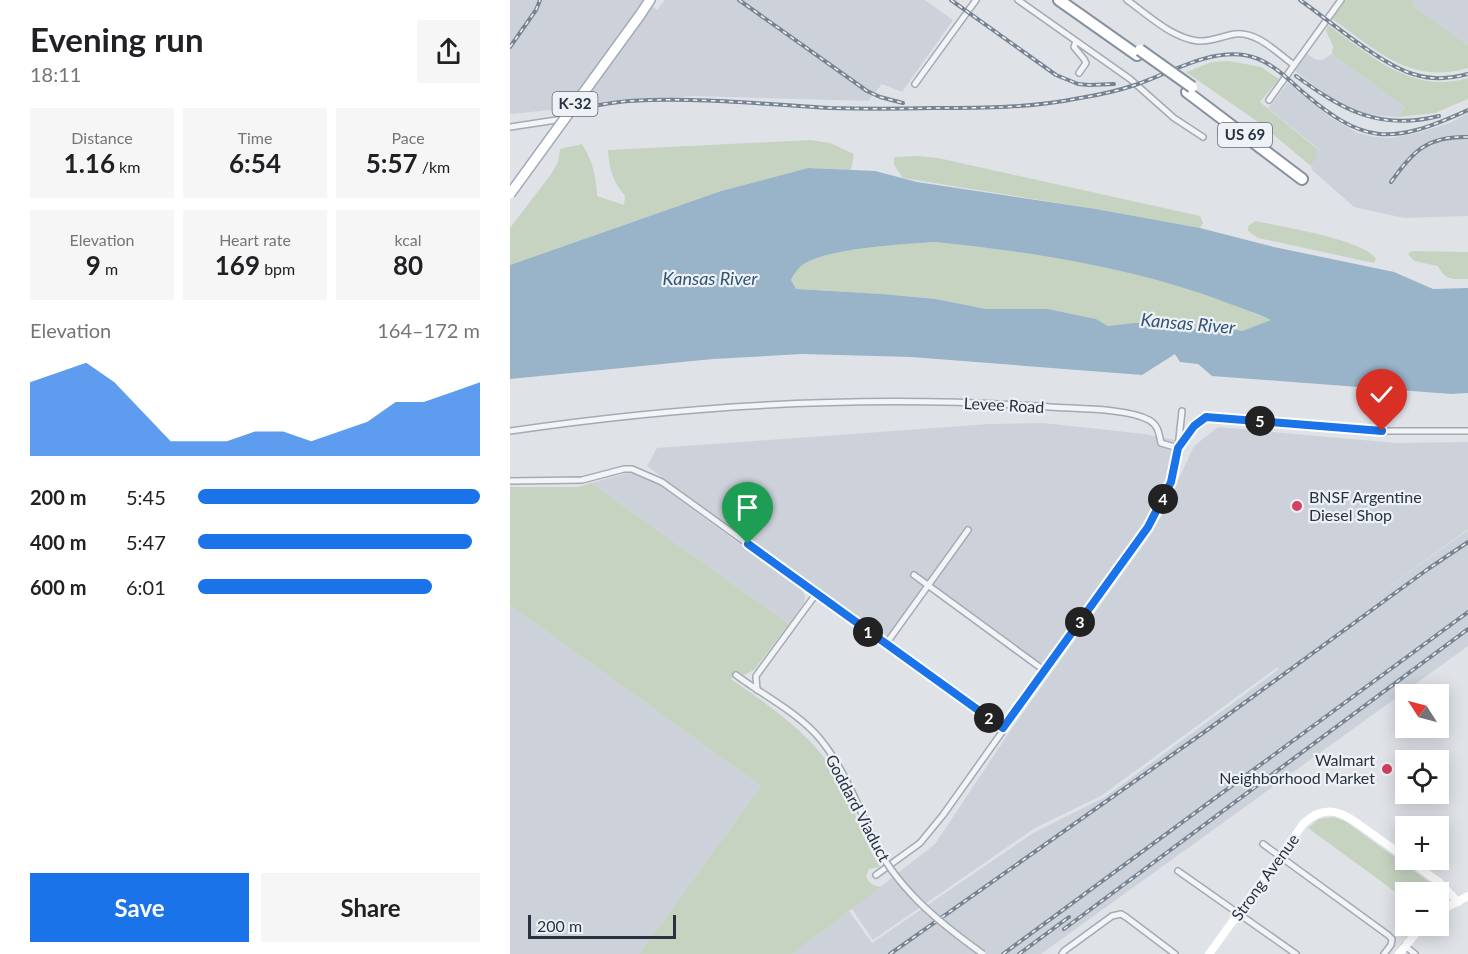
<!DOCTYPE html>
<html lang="en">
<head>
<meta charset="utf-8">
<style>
	body { margin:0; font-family:Lato,sans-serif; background:#f6f6f6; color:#202124; height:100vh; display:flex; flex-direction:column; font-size:22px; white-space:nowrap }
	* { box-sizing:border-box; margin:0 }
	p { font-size:20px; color:#757577 }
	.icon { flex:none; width:33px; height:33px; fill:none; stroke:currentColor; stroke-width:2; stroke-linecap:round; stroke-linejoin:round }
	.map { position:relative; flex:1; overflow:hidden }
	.details { display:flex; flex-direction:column; background:#fff; width:510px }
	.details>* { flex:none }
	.needle { width:39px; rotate:306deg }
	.fabs { position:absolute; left:885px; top:684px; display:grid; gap:12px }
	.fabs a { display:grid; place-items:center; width:54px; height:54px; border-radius:0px; background:#fff; box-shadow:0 3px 15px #0003; font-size:30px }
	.scale { position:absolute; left:18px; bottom:15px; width:148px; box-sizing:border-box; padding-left:6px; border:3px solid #283240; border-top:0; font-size:16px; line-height:21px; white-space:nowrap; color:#283240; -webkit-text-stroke:4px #eef2f6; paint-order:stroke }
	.pin { position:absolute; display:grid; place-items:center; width:51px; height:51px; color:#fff; margin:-62px -26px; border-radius:50% 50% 50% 0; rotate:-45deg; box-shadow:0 0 6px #0007 }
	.pin .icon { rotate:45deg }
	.km { position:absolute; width:30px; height:30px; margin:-15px; border-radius:50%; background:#222; color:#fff; font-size:16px; line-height:30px; text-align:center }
	.round { display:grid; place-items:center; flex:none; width:63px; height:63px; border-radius:0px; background:#f6f6f6 }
	.headline { display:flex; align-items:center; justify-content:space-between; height:102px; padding:0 30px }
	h1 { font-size:33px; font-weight:700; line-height:45px }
	.figures { display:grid; grid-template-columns:repeat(3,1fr); gap:9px; height:102px; padding:6px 30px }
	.figures div { display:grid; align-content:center; border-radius:0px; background:#f6f6f6; text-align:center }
	.figures b { font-size:26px; font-weight:700 }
	.figures small { font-size:16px; font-weight:400 }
	.figures p { font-size:16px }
	.chart { height:168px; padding:12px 30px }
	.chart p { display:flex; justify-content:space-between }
	.chart svg { width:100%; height:108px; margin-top:6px; fill:#1a73e8; opacity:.7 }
	.action { display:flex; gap:12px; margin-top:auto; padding:12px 30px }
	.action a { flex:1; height:69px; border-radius:0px; background:#1a73e8; color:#fff; font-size:24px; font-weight:700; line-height:69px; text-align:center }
	.action a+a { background:#f6f6f6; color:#202124 }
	ul { padding:0 30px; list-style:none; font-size:20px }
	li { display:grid; grid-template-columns:96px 72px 1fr; align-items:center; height:45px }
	li i { height:15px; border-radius:8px; background:#1a73e8 }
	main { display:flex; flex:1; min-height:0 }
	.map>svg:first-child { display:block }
	.built { fill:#cdd2da }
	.green { fill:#c6d3c0 }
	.water { fill:#99b3c9; fill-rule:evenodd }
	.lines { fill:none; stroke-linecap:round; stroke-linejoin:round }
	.street-casing { stroke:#a4aab2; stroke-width:8 }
	.primary-casing { stroke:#9ea8b4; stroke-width:12 }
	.highway-casing { stroke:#86919f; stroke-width:14 }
	.street { stroke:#f2f4f7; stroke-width:5 }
	.secondary { stroke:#fff; stroke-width:8 }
	.primary { stroke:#fff; stroke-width:9 }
	.highway { stroke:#fff; stroke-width:10 }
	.rail-casing { stroke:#788392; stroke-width:4 }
	.rail { stroke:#eef2f6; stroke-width:1.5; stroke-dasharray:4.5; stroke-linecap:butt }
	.street-bridge-casing { stroke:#a4aab2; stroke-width:8; stroke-linecap:butt }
	.primary-bridge-casing { stroke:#9ea8b4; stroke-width:12; stroke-linecap:butt }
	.highway-bridge-casing { stroke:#86919f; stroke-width:14; stroke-linecap:butt }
	.street-bridge { stroke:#f2f4f7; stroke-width:5 }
	.primary-bridge { stroke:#fff; stroke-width:9 }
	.highway-bridge { stroke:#fff; stroke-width:10 }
	.route-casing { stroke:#fff; stroke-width:12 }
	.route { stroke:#1a73e8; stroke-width:8 }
	.poi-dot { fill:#d0425f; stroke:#eef2f6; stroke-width:2 }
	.labels { text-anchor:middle; stroke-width:4.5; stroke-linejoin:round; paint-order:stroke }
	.shield { fill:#eef2f6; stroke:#636c77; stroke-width:1.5 }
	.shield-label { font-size:15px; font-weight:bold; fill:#283240 }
	.street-label { font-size:16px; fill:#283240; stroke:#eef2f6 }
	.poi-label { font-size:16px; fill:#283240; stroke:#eef2f6; text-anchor:start }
	.water-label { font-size:18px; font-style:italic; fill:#315374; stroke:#eef2f6 }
</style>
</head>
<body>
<main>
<section class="details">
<div class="headline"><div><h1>Evening run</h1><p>18:11</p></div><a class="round"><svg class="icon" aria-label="share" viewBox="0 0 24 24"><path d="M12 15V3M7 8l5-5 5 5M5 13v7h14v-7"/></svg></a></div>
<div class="figures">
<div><p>Distance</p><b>1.16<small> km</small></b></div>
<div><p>Time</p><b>6:54</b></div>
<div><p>Pace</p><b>5:57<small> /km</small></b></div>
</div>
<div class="figures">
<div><p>Elevation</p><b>9<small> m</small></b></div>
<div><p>Heart rate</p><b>169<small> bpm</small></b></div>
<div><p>kcal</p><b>80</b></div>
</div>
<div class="chart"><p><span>Elevation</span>164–172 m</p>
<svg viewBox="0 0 160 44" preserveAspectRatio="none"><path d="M0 44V14L10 10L20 6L30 14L40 26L50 38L60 38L70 38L80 34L90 34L100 38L110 34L120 30L130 22L140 22L150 18L160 14V44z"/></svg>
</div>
<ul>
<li><b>200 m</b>5:45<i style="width:100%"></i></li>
<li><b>400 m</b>5:47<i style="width:97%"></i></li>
<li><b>600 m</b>6:01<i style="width:83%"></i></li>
</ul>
<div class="action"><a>Save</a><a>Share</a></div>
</section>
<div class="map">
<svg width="958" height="954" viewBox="0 0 958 954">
	<rect width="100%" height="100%" fill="#dfe3e8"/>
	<path class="built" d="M0 0H133L147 10 155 0H415L443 20 392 92 372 84 358 101 183 96 0 114Z
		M903 0H958V45L903 6Z
		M797 54 805 59 812 60 822 54 895 107 888 117 872 116 854 113 824 100 785 71Z
		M778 83 821 118 848 133 865 137 881 138 907 133 940 123 958 113V216L894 218 844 207 802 170 801 166 806 159V147L758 108Z
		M533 423 635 434 665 440 656 486 643 511 633 528 534 663 526 662 417 581 377 637 371 638 137 466 147 448 479 424Z
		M708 427 886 443 958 442V529L844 612 958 530V646L531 954H282L339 911 362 943 523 833 595 797 769 669 768 667 591 796 525 828 363 940 342 909 425 844 502 728 637 540 651 517 684 446Z
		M117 473 130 474 141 479 291 589 295 596 294 603 279 624 81 483Z
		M0 605 251 786 129 954H0Z"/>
	<path class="green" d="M836 0H903V6L958 45V68C900 85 867 50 822 19Z
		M818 25C860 55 902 95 958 78V99L925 113 888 117 895 107 822 54 823 46 816 31Z
		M719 61 751 67 769 79 750 102 806 148V159L801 166 748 122 676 72 702 62Z
		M300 140 320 143 344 154 341 170 298 168 211 191 0 265V228L42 173 48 162 50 149 72 144C83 162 86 176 87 196L114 205 115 196C103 181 99 170 98 150Z
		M406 156 428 158 690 216 693 223 690 228 586 209 393 178 384 165V157Z
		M745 221C769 226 856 240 866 259L864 263 748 238 738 231V226Z
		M425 242C506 250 589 262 668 284 700 293 731 308 762 320L732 331 713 327 691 333 675 323H623L598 326 586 319 538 309H476L426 299 372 294 286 289 281 280C283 276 286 271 289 268 308 248 395 244 425 242Z
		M902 251 958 252V279C943 279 935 281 928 266L904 261 898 254Z
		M81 483 279 624 244 670 234 675 227 671 221 679C263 708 306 737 331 783 346 810 353 842 370 867L359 869 356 876C358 883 364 886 371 887L282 954H129L251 786 0 605V487H68Z
		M824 817 835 821 926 887 932 895 931 903 929 904 928 892H896L895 899 798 828 809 819Z"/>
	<path class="water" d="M298 168 365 171 407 182 586 209 690 228 764 247 884 272 923 289 958 288V393L941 394 702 376 688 364 670 362 665 354 632 375 401 357 292 354 203 359 0 379V265L211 191ZM425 242C523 252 622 267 715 302 730 308 747 313 761 320L732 331 713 327 691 333 675 323H623L598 326 586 319 538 309H476L426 299 372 294 286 289 281 280C283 276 286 271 289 268 308 248 396 244 425 242Z"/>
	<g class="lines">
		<defs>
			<path id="street" d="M508 0 620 79 664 118 693 137
				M617 0C638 15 662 38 688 41 701 42 712 36 725 34 747 31 767 53 784 65
				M566 41 564 47 574 59 576 63 569 73
				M405 84 466 0
				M759 100 831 0
				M0 127 53 119
				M0 431C178 405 360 394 540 407 566 409 617 408 639 420 648 425 649 433 651 443L668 448 684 426 696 417 872 431H958
				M0 481 72 480 114 469H122L152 482 493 728
				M404 575 535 671
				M376 644 458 530
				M226 675C254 696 289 713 311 740 332 766 348 804 361 835
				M247 690 246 676 306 594
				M753 844 878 935 882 939 881 945 874 954
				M668 871 786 954
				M366 875 410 843 433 815 638 527 661 482 668 448 672 411
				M895 946 905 954
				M552 954 554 951 602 916 611 914 616 917 665 954"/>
			<path id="primary" d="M130 15 140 0"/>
			<path id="highway" d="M549 0 627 55
				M677 92 792 179"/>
		</defs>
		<use href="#street" class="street-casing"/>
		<use href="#primary" class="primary-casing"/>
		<use href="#highway" class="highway-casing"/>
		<use href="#street" class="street"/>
		<path class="secondary" d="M898 860 929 882 948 902
			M928 912 958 896
			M699 954 794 823C820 799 838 817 861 833 872 841 884 849 896 858
			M889 954 912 926"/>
		<use href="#primary" class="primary"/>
		<use href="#highway" class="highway"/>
		<defs>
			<path id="rail" d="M229 0 357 91 370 97 393 103
				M441 0 546 75 568 84 579 85 604 84
				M790 0C820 21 870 64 903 74 921 80 940 79 958 74
				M0 47 26 10 30 0
				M786 76C833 110 869 131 929 116
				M49 113C72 108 95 103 119 101 186 97 252 104 319 108 353 109 388 109 423 108 473 108 521 108 570 98 589 95 607 91 625 85 660 73 697 50 734 55 755 58 772 73 787 87 853 145 879 146 958 110
				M881 182C903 151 917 136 958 137
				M554 929 958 629
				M380 954 693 733 918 569 958 542
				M493 954 958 612
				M509 954 559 917"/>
		</defs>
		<use href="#rail" class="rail-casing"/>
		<use href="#rail" class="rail"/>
		<defs>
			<path id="street-bridge" d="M361 835C385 887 427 921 473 954"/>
			<path id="primary-bridge" d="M0 194 130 15"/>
			<path id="highway-bridge" d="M630 50 682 87"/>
		</defs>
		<use href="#street-bridge" class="street-bridge-casing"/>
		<use href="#primary-bridge" class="primary-bridge-casing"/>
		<use href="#highway-bridge" class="highway-bridge-casing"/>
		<use href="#street-bridge" class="street-bridge"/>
		<use href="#primary-bridge" class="primary-bridge"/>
		<use href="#highway-bridge" class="highway-bridge"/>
	</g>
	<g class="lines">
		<defs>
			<path id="route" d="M238 544 493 728 638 527 661 482 668 448 684 426 696 417 872 431"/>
		</defs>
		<use href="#route" class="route-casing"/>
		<use href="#route" class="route"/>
	</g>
	<g class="poi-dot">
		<circle cx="787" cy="506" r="6"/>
		<circle cx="877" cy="769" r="6"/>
	</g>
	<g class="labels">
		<g class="shield">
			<rect x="42.5" y="92" width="45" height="24" rx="4.5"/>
			<rect x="708" y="123" width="54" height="24" rx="4.5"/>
		</g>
		<g class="shield-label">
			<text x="65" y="109">K-32</text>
			<text x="735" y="140">US 69</text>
		</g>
		<g class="street-label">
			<text transform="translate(494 405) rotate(3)" y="6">Levee Road</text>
			<text transform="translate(348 808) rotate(62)" y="6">Goddard Viaduct</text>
			<text transform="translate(755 877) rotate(-54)" y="6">Strong Avenue</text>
		</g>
		<g class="poi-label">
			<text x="799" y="503">BNSF Argentine<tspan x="799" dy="18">Diesel Shop</tspan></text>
			<text x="865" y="766" text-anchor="end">Walmart<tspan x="865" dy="18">Neighborhood Market</tspan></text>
		</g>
		<g class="water-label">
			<text x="200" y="285">Kansas River</text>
			<text transform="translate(678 324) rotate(5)" y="6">Kansas River</text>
		</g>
	</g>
</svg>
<div class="fabs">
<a><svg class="needle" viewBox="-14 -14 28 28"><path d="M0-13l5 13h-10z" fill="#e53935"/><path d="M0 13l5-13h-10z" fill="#757577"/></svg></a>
<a><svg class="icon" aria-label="locate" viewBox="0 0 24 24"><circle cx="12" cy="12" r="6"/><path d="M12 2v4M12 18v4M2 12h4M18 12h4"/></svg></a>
<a>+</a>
<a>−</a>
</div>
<div class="scale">200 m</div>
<div class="pin" style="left:238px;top:544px;background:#1e9e55"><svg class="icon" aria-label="arrive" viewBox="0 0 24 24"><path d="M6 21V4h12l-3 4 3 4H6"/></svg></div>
<div class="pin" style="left:872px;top:431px;background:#d93025"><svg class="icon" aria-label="check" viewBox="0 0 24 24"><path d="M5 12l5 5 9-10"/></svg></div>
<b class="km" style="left:358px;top:632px">1</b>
<b class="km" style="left:479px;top:718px">2</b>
<b class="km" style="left:570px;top:622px">3</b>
<b class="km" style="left:653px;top:499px">4</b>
<b class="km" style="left:750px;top:421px">5</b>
</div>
</main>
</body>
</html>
